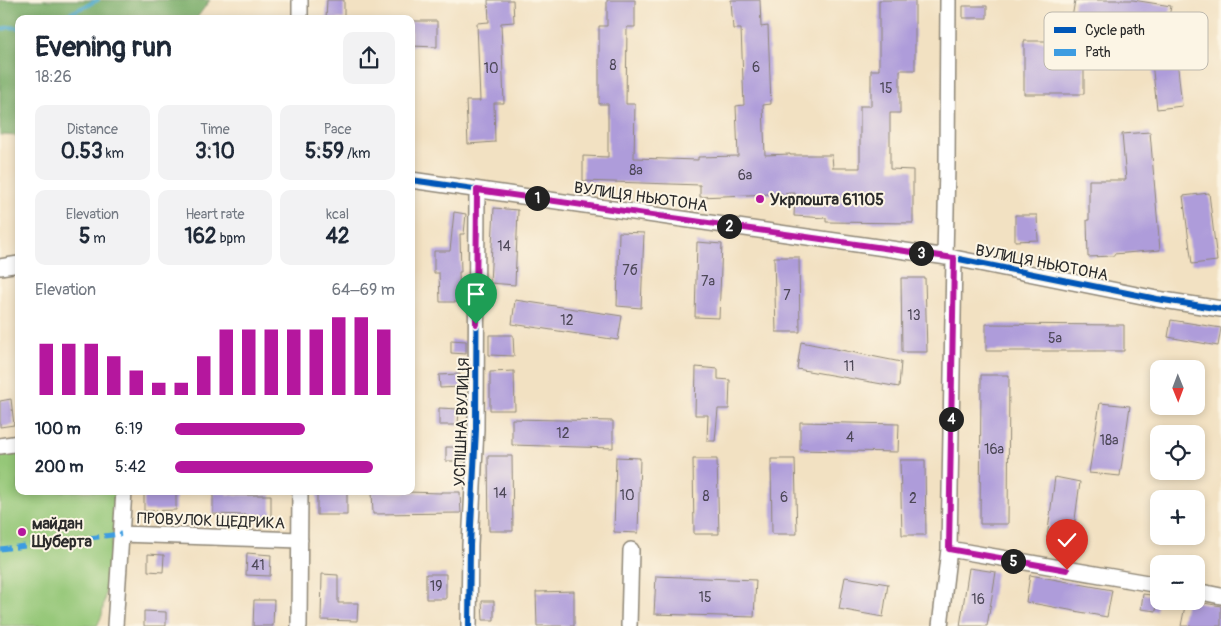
<!DOCTYPE html>
<html lang="en">
<head>
<meta charset="utf-8">
<style>
	body { margin:0; font-family:Pangolin,sans-serif; background:#f2f2f3; color:#1f2937; height:100vh; display:flex; flex-direction:column; font-size:19px; white-space:nowrap }
	* { box-sizing:border-box; margin:0 }
	p { font-size:16px; color:#747a83 }
	.icon { flex:none; width:28px; height:28px; fill:none; stroke:currentColor; stroke-width:2; stroke-linecap:round; stroke-linejoin:round }
	.map { position:relative; flex:1; overflow:hidden }
	.panel { position:absolute; left:15px; top:15px; width:400px; height:480px; display:flex; flex-direction:column; background:#fff; border-radius:10px; box-shadow:0 2px 8px #0003 }
	.panel>* { flex:none }
	.needle { width:32px; rotate:179deg }
	.controls { position:absolute; left:1150px; top:360px; display:grid; gap:10px }
	.controls a { display:grid; place-items:center; width:55px; height:55px; border-radius:10px; background:#fff; box-shadow:0 2px 8px #0003; font-size:25px }
	.pin { position:absolute; display:grid; place-items:center; width:42px; height:42px; color:#fff; margin:-51px -21px; border-radius:50% 50% 50% 0; rotate:-45deg; box-shadow:0 0 5px #0007 }
	.pin .icon { rotate:45deg }
	.km { position:absolute; width:25px; height:25px; margin:-12px; border-radius:50%; background:#222; color:#fff; font-size:14px; line-height:25px; text-align:center }
	.round { display:grid; place-items:center; flex:none; width:52px; height:52px; border-radius:10px; background:#f2f2f3 }
	.head { display:flex; align-items:center; justify-content:space-between; height:85px; padding:0 20px }
	h1 { font-size:28px; font-weight:700; line-height:38px }
	.figures { display:grid; grid-template-columns:repeat(3,1fr); gap:8px; height:85px; padding:5px 20px }
	.figures div { display:grid; align-content:center; border-radius:10px; background:#f2f2f3; text-align:center }
	.figures b { font-size:21px; font-weight:700 }
	.figures small { font-size:14px; font-weight:400 }
	.figures p { font-size:14px }
	.chart { height:140px; padding:10px 20px }
	.chart p { display:flex; justify-content:space-between }
	.chart svg { width:100%; height:90px; margin-top:5px; stroke:#b5179e; stroke-width:6 }
	ul { padding:0 20px; list-style:none; font-size:16px }
	li { display:grid; grid-template-columns:80px 60px 1fr; align-items:center; height:38px }
	li i { height:12px; border-radius:6px; background:#b5179e }
	.map>svg:first-child { display:block }
	.green { fill:#95c778; stroke:#607952 }
	.forest { fill:#78ac68; stroke:#526c4a }
	.lines { fill:none; stroke-linecap:round; stroke-linejoin:round }
	.stream { stroke:#4ca8cb; stroke-width:4 }
	.building { fill:#ae9cda }
	.minor-casing { stroke:#8e8676; stroke-width:18 }
	.minor { stroke:#fff; stroke-width:15 }
	.quiet { stroke:#3d9ce1; stroke-width:5; stroke-dasharray:10 5; stroke-linecap:butt }
	.cycleway-casing { stroke:#fcf5e5; stroke-width:9 }
	.cycleway { stroke:#0057b8; stroke-width:6 }
	.route-casing { stroke:#fff; stroke-width:10 }
	.route { stroke:#b5179e; stroke-width:6 }
	.poi-dot { fill:#b5179e; stroke:#fcf5e5; stroke-width:2 }
	.labels { text-anchor:middle; stroke-width:4; stroke-linejoin:round; paint-order:stroke }
	.number-label { font-size:14px; fill:#4c4757 }
	.street-label { font-size:16px; fill:#2b2b2b; stroke:#fcf5e5 }
	.poi-label { font-size:16px; font-weight:bold; fill:#2b2b2b; stroke:#fcf5e5; text-anchor:start }
	.key { fill:#fcf5e5; stroke:#bdb8ad; stroke-width:1 }
	.key-label { font-size:14px; fill:#2b2b2b }
</style>
</head>
<body>
<div class="map">
<svg width="1221" height="626" viewBox="0 0 1221 626">
	<rect width="100%" height="100%" fill="#fcf5e5"/>
	<filter id="ink" filterUnits="userSpaceOnUse"><feTurbulence type="fractalNoise" baseFrequency=".02" numOctaves="2"/><feDisplacementMap in="SourceGraphic" scale="10" xChannelSelector="R" yChannelSelector="G"/><feConvolveMatrix kernelMatrix="1 2 1 2 8 2 1 2 1" color-interpolation-filters="sRGB"/></filter>
	<filter id="wash" filterUnits="userSpaceOnUse"><feTurbulence type="fractalNoise" baseFrequency=".0096" numOctaves="4" result="noise"/><feDisplacementMap in="SourceGraphic" scale="20" xChannelSelector="R" yChannelSelector="G"/><feGaussianBlur stdDeviation="1.12" result="paint"/><feColorMatrix in="noise" values="0 0 0 0 0 0 0 0 0 0 0 0 0 0 0 0 0 1.4 0 .05"/><feComposite in="paint" operator="in"/></filter>
	<g filter="url(#wash)">
		<rect width="100%" height="100%" fill="#f2e1c2"/>
		<path class="green" d="M19 451V491H118L111 553 102 615 97 626H0V453Z"/>
		<path class="forest" d="M0 0H210L196 19H19V136L0 135Z"/>
		<g class="lines">
			<path class="stream" d="M58 19 98 0
				M0 30 9 27 19 28"/>
		</g>
		<g id="blocks">
			<path class="building" d="M327 0H344V19H326Z
				M488 0H513L514 22 501 23 504 103H494L495 142 468 144 466 101H480L477 23 489 22Z
				M607 0H635V27H627L626 104H635L634 158 698 160V157L738 156 736 106 744 105 741 29H733L731 0H760L761 27 768 26 771 104 763 105 765 155 790 154V155H832L833 168H860V106H871V70H879V0H915V70H900V113H890V169L913 170V223L826 222V218L794 216 795 193 700 197V185L583 181V156L608 157V104H599V26H607Z
				M1075 0H1133L1171 6 1166 34 1072 18Z
				M963 6H987V18H963Z
				M411 21H437V47L411 46Z
				M1024 41H1084V94H1024Z
				M1176 50 1182 106 1157 109 1151 53Z
				M1150 132 1160 250 1114 254V256L1088 257 1087 220H1089V180H1126L1122 134Z
				M1209 193 1217 261 1192 264 1183 196Z
				M494 208 518 210 515 285 490 283Z
				M454 212 466 214 464 234H460L461 272H459L460 302H440L439 273H434V251H450Z
				M1015 215H1037L1038 240 1015 241Z
				M619 232 644 233 641 308 617 306Z
				M697 242 722 244 719 318 695 317Z
				M774 257H799L800 332H776Z
				M901 278H925L927 352H902Z
				M515 300 622 316 618 340 512 324Z
				M1171 320 1221 328 1218 346 1168 337Z
				M986 324 1124 325V351H986Z
				M489 335H513L514 356 489 355Z
				M451 340 466 341V354L451 353Z
				M801 342 901 362 899 387 797 369Z
				M696 367 718 369V379L730 380 729 409H718L715 441H707L708 415H695Z
				M514 371 515 410H490V372Z
				M460 374 461 387 440 388 439 375Z
				M981 375H1009L1008 524H980Z
				M11 399 14 425 0 427V401Z
				M1100 403 1130 406 1120 476 1089 473Z
				M439 408 459 409 458 425H439Z
				M512 419 613 421V448L512 445Z
				M800 422 899 424 898 452 800 450Z
				M446 447H465V461H446Z
				M488 456H512L513 531H489Z
				M616 457 640 458 638 533 614 532Z
				M693 459H717L719 534H694Z
				M771 459H795L797 534H772Z
				M900 460H925L926 535H902Z
				M1055 477 1080 482 1072 542 1047 538Z
				M144 491H176V510L144 511Z
				M372 491 441 493V492H460L461 513 373 514Z
				M317 492H347V515H317Z
				M213 493H228V495H271V519H246V515L213 514Z
				M247 553 271 555 270 576 246 575Z
				M148 554 164 555 163 572 148 571Z
				M969 568 996 572 987 626H960Z
				M322 574 338 575V603H358L357 621 321 620Z
				M426 574H446V599H426Z
				M1030 575 1112 590 1107 617 1026 602Z
				M656 576 756 580 754 617 654 614Z
				M845 577 888 584 883 617 839 609Z
				M574 591V626H537L536 592Z
				M1143 594 1159 596 1156 611 1141 609Z
				M254 600H274L273 626H253Z
				M482 601H494V620H483Z
				M1186 601H1192L1221 606V626H1181Z
				M144 611 166 612V626H144Z"/>
		</g>
	</g>
	<g filter="url(#ink)">
		<use href="#blocks" fill-opacity="0" stroke="#8e8676" stroke-width="1"/>
		<g class="lines">
			<defs>
				<path id="minor" d="M300 0V19
					M411 180 954 258 1157 299 1221 309
					M945 257 947 165 948 0
					M0 267 19 264
					M0 446 19 443
					M121 534 300 540
					M949 549 1159 585
					M1196 591 1221 596
					M115 626 124 491
					M299 626 300 491
					M469 626 470 545 476 429 477 190
					M629 626 631 550
					M940 626 949 549 954 258"/>
			</defs>
			<use href="#minor" class="minor-casing"/>
			<use href="#minor" class="minor"/>
			<path class="quiet" d="M0 549 121 534"/>
			<defs>
				<path id="cycleway" d="M411 180 954 258 1157 299 1221 309
					M469 626 470 545 476 429 477 190"/>
			</defs>
			<use href="#cycleway" class="cycleway-casing"/>
			<use href="#cycleway" class="cycleway"/>
		</g>
	</g>
	<g class="lines" filter="url(#ink)">
		<defs>
			<path id="route" d="M476 324 477 190 954 258 949 549 1067 570"/>
		</defs>
		<use href="#route" class="route-casing"/>
		<use href="#route" class="route"/>
	</g>
	<g class="poi-dot">
		<circle cx="760" cy="199" r="5"/>
		<circle cx="22" cy="532" r="5"/>
	</g>
	<g class="labels">
		<g class="number-label">
			<text x="613" y="70">8</text>
			<text x="756" y="72">6</text>
			<text x="491" y="73">10</text>
			<text x="886" y="93">15</text>
			<text x="636" y="175">8а</text>
			<text x="745" y="180">6a</text>
			<text x="504" y="251">14</text>
			<text x="630" y="275">7б</text>
			<text x="708" y="286">7а</text>
			<text x="787" y="300">7</text>
			<text x="914" y="320">13</text>
			<text x="567" y="325">12</text>
			<text x="1055" y="343">5а</text>
			<text x="849" y="371">11</text>
			<text x="563" y="438">12</text>
			<text x="850" y="442">4</text>
			<text x="1109" y="445">18а</text>
			<text x="994" y="454">16а</text>
			<text x="500" y="498">14</text>
			<text x="627" y="500">10</text>
			<text x="706" y="501">8</text>
			<text x="784" y="502">6</text>
			<text x="913" y="503">2</text>
			<text x="258" y="570">41</text>
			<text x="436" y="591">19</text>
			<text x="705" y="602">15</text>
			<text x="978" y="604">16</text>
		</g>
		<g class="street-label">
			<text transform="translate(641 196) rotate(8)" y="6">ВУЛИЦЯ НЬЮТОНА</text>
			<text transform="translate(1042 262) rotate(11)" y="6">ВУЛИЦЯ НЬЮТОНА</text>
			<text transform="translate(461 422) rotate(-88)" y="6">УСПІШНА ВУЛИЦЯ</text>
			<text transform="translate(211 520) rotate(2)" y="6">ПРОВУЛОК ЩЕДРИКА</text>
		</g>
		<g class="poi-label">
			<text x="770" y="205">Укрпошта 61105</text>
			<text x="32" y="529">майдан<tspan x="32" dy="18">Шуберта</tspan></text>
		</g>
	</g>
	<rect x="1044" y="12" width="164" height="58" rx="8" class="key"/>
	<rect x="1054" y="27" width="22" height="6" fill="#0057b8"/>
	<rect x="1054" y="49" width="22" height="7" fill="#3d9ce1"/>
	<g class="key-label">
		<text x="1085" y="35">Cycle path</text>
		<text x="1085" y="57">Path</text>
	</g>
</svg>
<div class="controls">
<a><svg class="needle" viewBox="-14 -14 28 28"><path d="M0-13l5 13h-10z" fill="#e53935"/><path d="M0 13l5-13h-10z" fill="#747a83"/></svg></a>
<a><svg class="icon" aria-label="locate" viewBox="0 0 24 24"><circle cx="12" cy="12" r="6"/><path d="M12 2v4M12 18v4M2 12h4M18 12h4"/></svg></a>
<a>+</a>
<a>−</a>
</div>
<div class="pin" style="left:476px;top:324px;background:#1e9e55"><svg class="icon" aria-label="arrive" viewBox="0 0 24 24"><path d="M6 21V4h12l-3 4 3 4H6"/></svg></div>
<div class="pin" style="left:1067px;top:570px;background:#d93025"><svg class="icon" aria-label="check" viewBox="0 0 24 24"><path d="M5 12l5 5 9-10"/></svg></div>
<b class="km" style="left:537px;top:198px">1</b>
<b class="km" style="left:729px;top:226px">2</b>
<b class="km" style="left:921px;top:253px">3</b>
<b class="km" style="left:951px;top:419px">4</b>
<b class="km" style="left:1013px;top:561px">5</b>
<section class="panel">
<div class="head"><div><h1>Evening run</h1><p>18:26</p></div><a class="round"><svg class="icon" aria-label="share" viewBox="0 0 24 24"><path d="M12 15V3M7 8l5-5 5 5M5 13v7h14v-7"/></svg></a></div>
<div class="figures">
<div><p>Distance</p><b>0.53<small> km</small></b></div>
<div><p>Time</p><b>3:10</b></div>
<div><p>Pace</p><b>5:59<small> /km</small></b></div>
</div>
<div class="figures">
<div><p>Elevation</p><b>5<small> m</small></b></div>
<div><p>Heart rate</p><b>162<small> bpm</small></b></div>
<div><p>kcal</p><b>42</b></div>
</div>
<div class="chart"><p><span>Elevation</span>64–69 m</p>
<svg viewBox="0 0 160 44" preserveAspectRatio="none"><path d="M5 44V19M15 44V19M25 44V19M35 44V25M45 44V32M55 44V38M65 44V38M75 44V25M85 44V12M95 44V12M105 44V12M115 44V12M125 44V12M135 44V6M145 44V6M155 44V12"/></svg>
</div>
<ul>
<li><b>100 m</b>6:19<i style="width:59%"></i></li>
<li><b>200 m</b>5:42<i style="width:90%"></i></li>
</ul>
</section>
</div>
</body>
</html>
